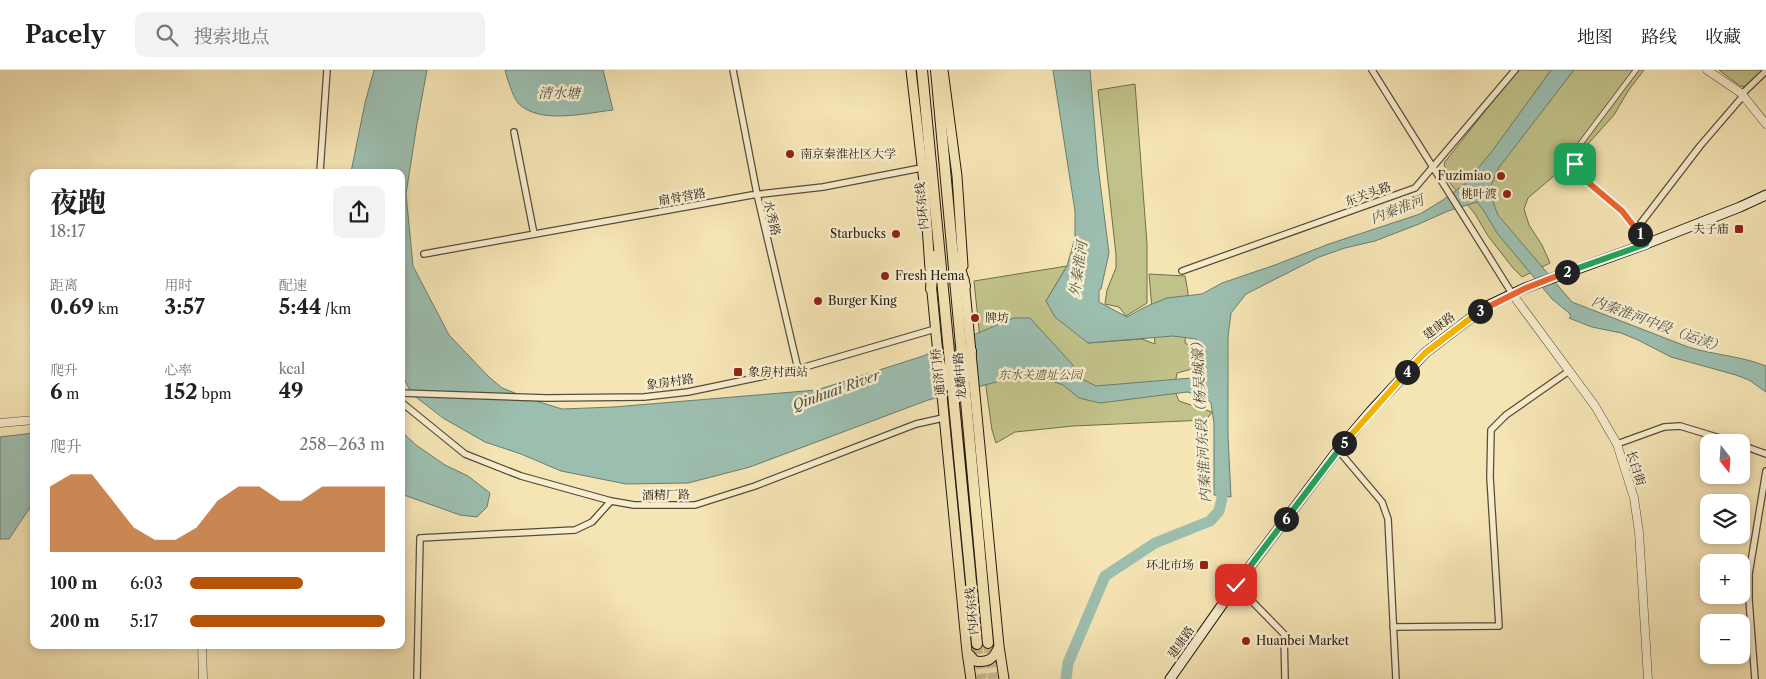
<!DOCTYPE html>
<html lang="zh">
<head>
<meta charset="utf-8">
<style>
	body { margin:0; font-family:"Libre Caslon Text","Noto Serif SC",serif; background:#f2f2f2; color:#222; height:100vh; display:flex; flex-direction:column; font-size:19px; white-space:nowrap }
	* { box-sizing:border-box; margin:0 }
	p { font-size:16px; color:#767676 }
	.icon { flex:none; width:28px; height:28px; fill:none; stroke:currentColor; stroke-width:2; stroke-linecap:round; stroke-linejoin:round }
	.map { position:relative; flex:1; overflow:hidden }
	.side { position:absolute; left:30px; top:99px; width:375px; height:480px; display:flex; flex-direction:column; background:#fff; border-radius:10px; box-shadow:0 2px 8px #0003 }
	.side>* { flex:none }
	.needle { width:32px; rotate:163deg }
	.buttons { position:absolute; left:1700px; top:364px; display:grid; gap:10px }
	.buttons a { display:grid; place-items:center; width:50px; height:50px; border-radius:10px; background:#fff; box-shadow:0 2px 8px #0003; font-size:25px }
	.pin { position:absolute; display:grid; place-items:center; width:42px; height:42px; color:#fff; margin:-21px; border-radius:10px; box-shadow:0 2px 8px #0006 }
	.km { position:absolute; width:25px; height:25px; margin:-12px; border-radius:50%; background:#222; color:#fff; font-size:14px; line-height:25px; text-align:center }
	.round { display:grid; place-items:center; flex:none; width:52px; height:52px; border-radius:10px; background:#f2f2f2 }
	.head { display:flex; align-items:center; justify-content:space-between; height:85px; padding:0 20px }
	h1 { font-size:28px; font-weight:800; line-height:38px }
	.stats { display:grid; grid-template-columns:repeat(3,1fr); gap:8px; height:85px; padding:5px 20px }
	.stats div { display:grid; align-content:center }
	.stats b { font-size:21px; font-weight:800 }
	.stats small { font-size:14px; font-weight:400 }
	.stats p { font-size:14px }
	.chart { height:140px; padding:10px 20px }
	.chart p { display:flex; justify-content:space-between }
	.chart svg { width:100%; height:90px; margin-top:5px; fill:#b45309; opacity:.7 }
	ul { padding:0 20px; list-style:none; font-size:16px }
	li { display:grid; grid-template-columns:80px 60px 1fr; align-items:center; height:38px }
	li i { height:12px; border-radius:6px; background:#b45309 }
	header { display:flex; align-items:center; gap:30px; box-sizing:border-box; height:70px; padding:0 25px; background:#fff; border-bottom:1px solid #e0e0e0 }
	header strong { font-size:24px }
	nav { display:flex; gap:28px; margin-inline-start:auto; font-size:18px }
	.search { width:350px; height:45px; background:#f2f2f2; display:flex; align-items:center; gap:12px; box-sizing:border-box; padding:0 18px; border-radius:10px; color:#767676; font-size:19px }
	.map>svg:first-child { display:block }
	.green { fill:#c1c289; stroke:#716e4c }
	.water { fill:#9cbeaf; stroke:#6b7c6f }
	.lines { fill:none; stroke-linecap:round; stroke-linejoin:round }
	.river { stroke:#9cbeaf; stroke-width:11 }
	.trunk-tunnel { stroke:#cbbb93; stroke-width:10; stroke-dasharray:10 5; stroke-linecap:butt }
	.pedestrian-casing { stroke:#564c38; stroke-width:6 }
	.minor-casing { stroke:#564c38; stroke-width:8 }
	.tertiary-casing { stroke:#564c38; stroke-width:9 }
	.secondary-casing { stroke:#21190f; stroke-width:11 }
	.primary-casing { stroke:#21190f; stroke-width:11 }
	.trunk-casing { stroke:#21190f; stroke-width:12 }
	.pedestrian { stroke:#f8edce; stroke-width:4.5 }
	.minor { stroke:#f8edce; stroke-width:5.5 }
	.tertiary { stroke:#f8edce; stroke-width:8 }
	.secondary { stroke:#f8edce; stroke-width:9 }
	.primary { stroke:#f5e4b4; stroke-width:9 }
	.trunk { stroke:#f5e4b4; stroke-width:10 }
	.split-1-casing { stroke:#fff; stroke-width:10 }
	.split-2-casing { stroke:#fff; stroke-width:10 }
	.split-3-casing { stroke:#fff; stroke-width:10 }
	.split-4-casing { stroke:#fff; stroke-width:10 }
	.split-5-casing { stroke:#fff; stroke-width:10 }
	.split-6-casing { stroke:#fff; stroke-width:10 }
	.split-7-casing { stroke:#fff; stroke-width:10 }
	.split-1 { stroke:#f0652b; stroke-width:6 }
	.split-2 { stroke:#22a559; stroke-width:6 }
	.split-3 { stroke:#f0652b; stroke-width:6 }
	.split-4 { stroke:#f5b400; stroke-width:6 }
	.split-5 { stroke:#f5b400; stroke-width:6 }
	.split-6 { stroke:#22a559; stroke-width:6 }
	.split-7 { stroke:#22a559; stroke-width:6 }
	.poi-dot { fill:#8f2418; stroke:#f8edce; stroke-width:2 }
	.labels { text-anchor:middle; stroke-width:5; stroke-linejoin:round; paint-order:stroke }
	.poi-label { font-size:12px; fill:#21190f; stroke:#f8edce; text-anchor:start }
	.street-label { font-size:12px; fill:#21190f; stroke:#f8edce }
	.park-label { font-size:12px; font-style:italic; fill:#59543a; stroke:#f8edce }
	.water-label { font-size:14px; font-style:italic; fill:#4c5347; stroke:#f8edce }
</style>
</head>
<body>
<header>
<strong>Pacely</strong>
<div class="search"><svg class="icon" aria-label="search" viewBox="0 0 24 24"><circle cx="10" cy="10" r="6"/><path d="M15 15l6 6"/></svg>搜索地点</div>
<nav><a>地图</a><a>路线</a><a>收藏</a></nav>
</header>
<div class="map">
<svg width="1766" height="609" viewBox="0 0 1766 609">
	<rect width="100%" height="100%" fill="#f5e4b4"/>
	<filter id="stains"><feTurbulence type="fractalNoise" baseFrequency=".004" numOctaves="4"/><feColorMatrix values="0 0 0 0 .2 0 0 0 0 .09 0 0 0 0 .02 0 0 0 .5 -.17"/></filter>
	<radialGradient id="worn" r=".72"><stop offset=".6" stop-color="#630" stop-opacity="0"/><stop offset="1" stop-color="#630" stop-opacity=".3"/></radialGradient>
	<path class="green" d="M1520 0H1644L1628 21 1614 45 1587 75 1562 99 1528 128 1524 139 1529 155 1542 175 1550 193 1522 207 1513 198 1488 166 1475 144 1449 112 1444 93 1512 7Z
		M1719 0H1766L1750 17 1740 16Z
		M1135 14 1147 174V233L1126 246 1119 237 1105 234 1107 220 1116 198V185L1098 20Z
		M1067 196 1046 231 1088 273 1142 269 1155 274 1149 204 1185 206 1188 222 1185 273 1203 283V296L1177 303 1174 319 1179 331 1212 342 1206 350 1073 356 1015 362 996 373 992 360 982 288 974 211Z"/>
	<path class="water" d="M374 0H427L417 54 406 124 413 196 449 265 489 307 502 318 533 330 562 339 614 337 817 320 923 286 1014 248H1030L1072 294 1082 309 1096 316 1203 307C1209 293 1204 281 1196 269L1173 266 1088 273 1055 247 1046 231 1067 196 1075 168V141L1053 0H1090L1098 96 1109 183 1101 219 1099 220V232L1127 247 1145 237 1167 228 1202 224 1222 213 1275 195 1329 174 1420 144 1443 130 1465 114 1493 80 1551 0H1574L1500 96C1488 118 1489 122 1498 145L1572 232 1688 277C1714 285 1741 286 1766 296V322L1749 310 1736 305 1671 287 1638 270 1621 263 1592 257 1569 248 1571 246 1569 243 1552 229 1497 163 1484 141 1477 132 1448 141 1419 154 1375 171 1345 178 1319 187 1246 224 1231 243 1228 267V366L1231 427 1214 425V353L1211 333 1204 326 1187 322 1100 333 1079 328 1063 315 1038 306 1000 311 928 330 750 397 688 413 626 414 561 401 521 384 485 372 443 348 412 324 401 303V102H351L365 33Z
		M505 0H603L613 40C586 43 539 55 518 33 513 27 507 8 505 0Z
		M401 361 416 375 445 395 468 406 490 423 487 437 477 447 460 445 401 424Z
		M34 363V435L31 436 9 469H0V367Z"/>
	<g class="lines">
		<path class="river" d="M1066 609 1068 593 1105 506 1155 473 1210 451 1219 441 1222 428 1221 412"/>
		<path class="trunk-tunnel" d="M988 573 993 609
			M977 574 982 609"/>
		<defs>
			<path id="pedestrian" d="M1636 0 1578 77 1575 95 1584 109 1622 141 1637 158 1646 174"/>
			<path id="minor" d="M733 0 757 124 798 299
				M1372 0 1513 225
				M514 62 534 164
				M320 102 327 0
				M1637 158 1700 76 1743 26 1744 22 1766 1
				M424 184 752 125 823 117 921 98
				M1182 201 1415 118 1515 0
				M401 323 546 328 644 327 688 322 798 299 935 259
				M401 332 465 384 521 406 611 431 634 435H695L755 416 916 354 943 348
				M1617 374 1664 357 1680 356 1733 372
				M1741 375 1766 384
				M1338 380 1382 432 1388 449 1396 609
				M1236 515 1284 564 1285 609
				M1393 557 1499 556 1490 407 1491 360 1506 345 1569 301
				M417 609 420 468 575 460 592 452 611 431
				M1755 609 1749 530V504L1766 401"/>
			<path id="tertiary" d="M1707 0 1741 23 1766 54
				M1513 225 1595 336 1617 374 1634 428 1639 462 1648 609
				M0 353 34 350
				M202 575 203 609"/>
			<path id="secondary" d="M1170 609 1236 515 1338 380 1371 341 1425 283 1485 237 1525 218 1646 174 1740 137 1766 125"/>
			<path id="primary" d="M911 0 924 112 930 199
				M943 0 957 106 963 196
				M964 209 999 576 1004 609
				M931 212 967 582 971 609
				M967 582 975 591C988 593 994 589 999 576"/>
			<path id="trunk" d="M922 0 977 574
				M936 0 988 573
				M957 187 965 216
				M931 219 934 186
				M937 287 947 315
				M967 308 971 281"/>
		</defs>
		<use href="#pedestrian" class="pedestrian-casing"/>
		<use href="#minor" class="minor-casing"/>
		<use href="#tertiary" class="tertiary-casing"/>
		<use href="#secondary" class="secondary-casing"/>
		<use href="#primary" class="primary-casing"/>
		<use href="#trunk" class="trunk-casing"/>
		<use href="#pedestrian" class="pedestrian"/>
		<use href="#minor" class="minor"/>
		<use href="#tertiary" class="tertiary"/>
		<use href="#secondary" class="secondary"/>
		<use href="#primary" class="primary"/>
		<use href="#trunk" class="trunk"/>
	</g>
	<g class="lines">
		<defs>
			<path id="split-1" d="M1575 94 1584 109 1622 141 1640 164"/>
			<path id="split-2" d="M1567 202 1646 174 1640 164"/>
			<path id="split-3" d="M1480 241 1526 218 1567 202"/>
			<path id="split-4" d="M1407 302 1425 283 1480 241"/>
			<path id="split-5" d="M1344 373 1407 302"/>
			<path id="split-6" d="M1286 449 1344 373"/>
			<path id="split-7" d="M1236 515 1286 449"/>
		</defs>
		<use href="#split-1" class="split-1-casing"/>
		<use href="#split-2" class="split-2-casing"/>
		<use href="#split-3" class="split-3-casing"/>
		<use href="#split-4" class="split-4-casing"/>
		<use href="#split-5" class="split-5-casing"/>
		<use href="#split-6" class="split-6-casing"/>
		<use href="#split-7" class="split-7-casing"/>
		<use href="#split-1" class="split-1"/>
		<use href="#split-2" class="split-2"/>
		<use href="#split-3" class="split-3"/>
		<use href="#split-4" class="split-4"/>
		<use href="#split-5" class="split-5"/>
		<use href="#split-6" class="split-6"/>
		<use href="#split-7" class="split-7"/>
	</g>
	<g class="poi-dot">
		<circle cx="790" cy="84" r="5"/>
		<circle cx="1501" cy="106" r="5"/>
		<circle cx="1507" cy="124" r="5"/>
		<rect x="1734" y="154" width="10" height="10" rx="2.5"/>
		<circle cx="896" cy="164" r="5"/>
		<circle cx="885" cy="206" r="5"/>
		<circle cx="818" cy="231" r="5"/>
		<circle cx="975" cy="248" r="5"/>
		<rect x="733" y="297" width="10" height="10" rx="2.5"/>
		<rect x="1199" y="490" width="10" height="10" rx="2.5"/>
		<circle cx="1246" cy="571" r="5"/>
	</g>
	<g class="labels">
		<g class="poi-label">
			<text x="800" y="88">南京秦淮社区大学</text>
			<text x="1491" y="110" text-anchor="end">Fuzimiao</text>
			<text x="1497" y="128" text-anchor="end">桃叶渡</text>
			<text x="1729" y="163" text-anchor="end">夫子庙</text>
			<text x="886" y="168" text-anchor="end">Starbucks</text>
			<text x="895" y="210">Fresh Hema</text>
			<text x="828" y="235">Burger King</text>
			<text x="985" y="252">牌坊</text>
			<text x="748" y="306">象房村西站</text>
			<text x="1194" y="499" text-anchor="end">环北市场</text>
			<text x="1256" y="575">Huanbei Market</text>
		</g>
		<g class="street-label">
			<text transform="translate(1368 124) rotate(-20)" y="4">东关头路</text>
			<text transform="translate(682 127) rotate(-10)" y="4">扇骨营路</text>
			<text transform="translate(922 136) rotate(-95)" y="4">内环东线</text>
			<text transform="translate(772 148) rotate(77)" y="4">水秀路</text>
			<text transform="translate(1439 256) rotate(-37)" y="4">建康路</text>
			<text transform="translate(938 302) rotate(-96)" y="4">通济门桥</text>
			<text transform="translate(960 306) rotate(-95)" y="4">龙蟠中路</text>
			<text transform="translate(670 312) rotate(-8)" y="4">象房村路</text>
			<text transform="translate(1636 398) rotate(72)" y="4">长白街</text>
			<text transform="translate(666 425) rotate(-1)" y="4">酒精厂路</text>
			<text transform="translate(972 541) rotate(-95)" y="4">内环东线</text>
			<text transform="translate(1181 572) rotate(-55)" y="4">建康路</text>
		</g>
		<g class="park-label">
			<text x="1040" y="309">东水关遗址公园</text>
		</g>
		<g class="water-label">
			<text x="559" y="28">清水塘</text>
			<text transform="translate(1397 139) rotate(-21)" y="5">内秦淮河</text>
			<text transform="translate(1078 199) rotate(-82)" y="5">外秦淮河</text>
			<text transform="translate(1658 254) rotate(20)" y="5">内秦淮河中段（运渎）</text>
			<text transform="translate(836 320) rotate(-20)" y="5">Qinhuai River</text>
			<text transform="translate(1201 349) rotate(-93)" y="5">内秦淮河东段（杨吴城濠）</text>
		</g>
	</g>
	<rect width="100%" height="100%" filter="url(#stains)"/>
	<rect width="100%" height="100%" fill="url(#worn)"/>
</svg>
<div class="buttons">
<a><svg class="needle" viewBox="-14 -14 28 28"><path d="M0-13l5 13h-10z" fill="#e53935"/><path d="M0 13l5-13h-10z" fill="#767676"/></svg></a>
<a><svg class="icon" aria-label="layers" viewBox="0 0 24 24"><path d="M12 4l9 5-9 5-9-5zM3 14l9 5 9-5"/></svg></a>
<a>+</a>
<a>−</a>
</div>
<div class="pin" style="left:1575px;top:94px;background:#1e9e55"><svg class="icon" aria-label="arrive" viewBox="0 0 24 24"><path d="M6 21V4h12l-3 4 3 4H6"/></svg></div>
<div class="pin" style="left:1236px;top:515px;background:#d93025"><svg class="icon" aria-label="check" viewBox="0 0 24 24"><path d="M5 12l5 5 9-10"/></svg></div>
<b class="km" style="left:1640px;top:164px">1</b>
<b class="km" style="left:1567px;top:202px">2</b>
<b class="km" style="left:1480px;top:241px">3</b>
<b class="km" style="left:1407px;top:302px">4</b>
<b class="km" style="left:1344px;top:373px">5</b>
<b class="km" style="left:1286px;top:449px">6</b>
<section class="side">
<div class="head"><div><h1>夜跑</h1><p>18:17</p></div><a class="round"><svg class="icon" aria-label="share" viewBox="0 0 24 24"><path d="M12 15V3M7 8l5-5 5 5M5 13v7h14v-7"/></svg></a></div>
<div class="stats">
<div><p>距离</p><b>0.69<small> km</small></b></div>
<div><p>用时</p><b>3:57</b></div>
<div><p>配速</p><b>5:44<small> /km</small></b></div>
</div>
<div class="stats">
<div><p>爬升</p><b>6<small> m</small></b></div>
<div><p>心率</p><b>152<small> bpm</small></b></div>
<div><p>kcal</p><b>49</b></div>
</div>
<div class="chart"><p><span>爬升</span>258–263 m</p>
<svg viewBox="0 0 160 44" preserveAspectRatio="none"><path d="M0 44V12L10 6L20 6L30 19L40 32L50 38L60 38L70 32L80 19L90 12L100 12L110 19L120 19L130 12L140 12L150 12L160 12V44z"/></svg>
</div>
<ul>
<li><b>100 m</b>6:03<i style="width:58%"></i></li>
<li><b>200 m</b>5:17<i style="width:100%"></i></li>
</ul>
</section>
</div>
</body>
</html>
